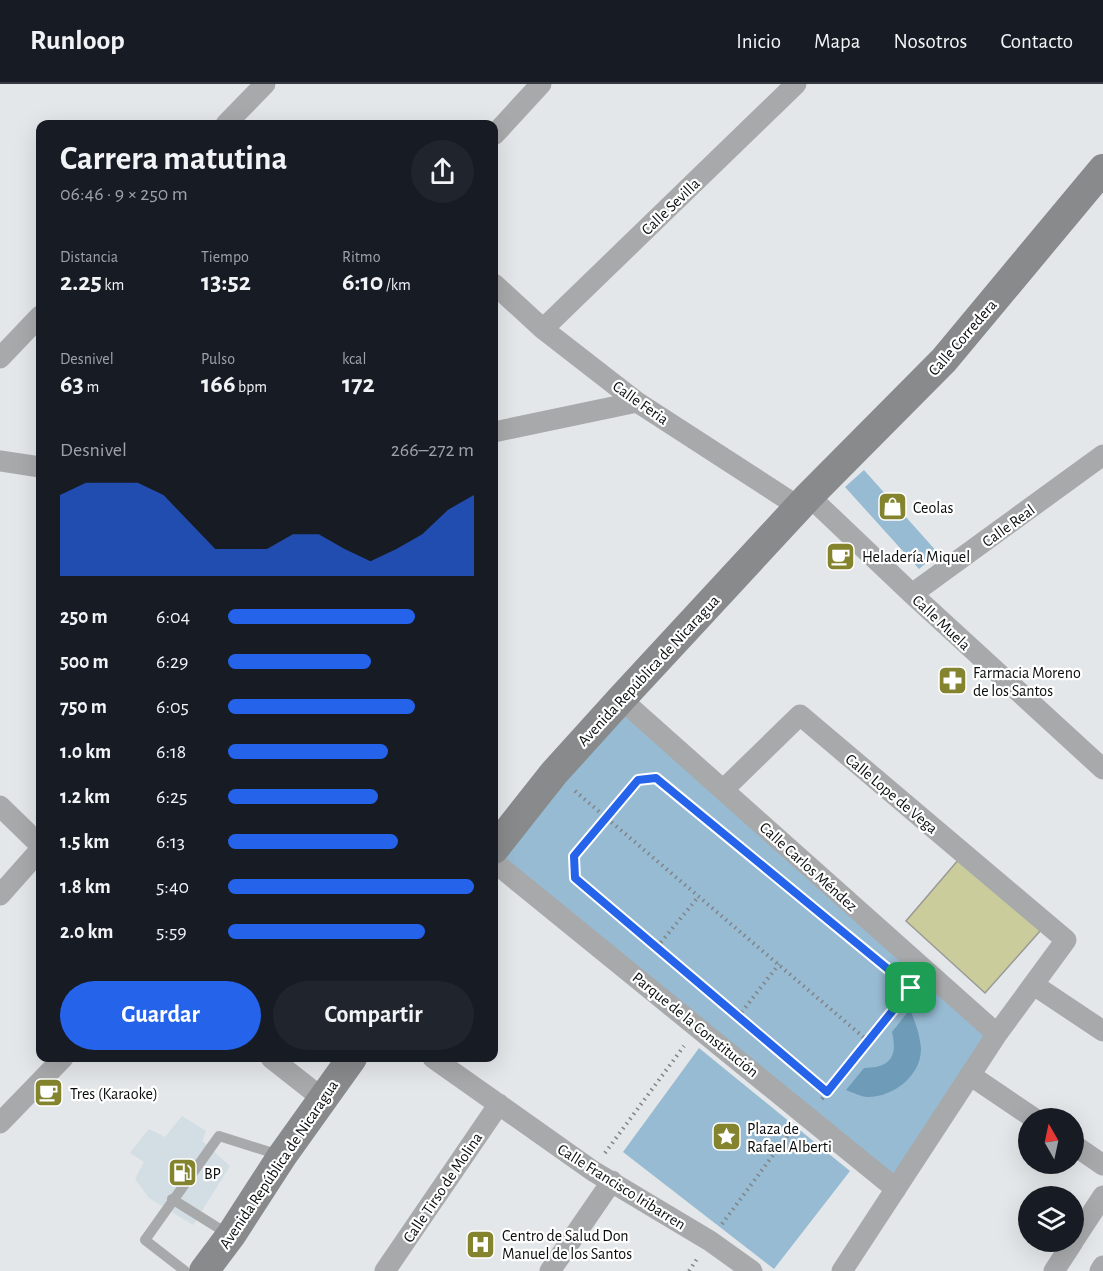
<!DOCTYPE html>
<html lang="es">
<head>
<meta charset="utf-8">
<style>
	body { margin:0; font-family:"Alegreya Sans",sans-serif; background:#20242c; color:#f1f3f6; height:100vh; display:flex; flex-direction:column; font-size:22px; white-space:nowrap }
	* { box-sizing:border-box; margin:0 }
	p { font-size:20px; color:#9ea1a6 }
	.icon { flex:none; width:33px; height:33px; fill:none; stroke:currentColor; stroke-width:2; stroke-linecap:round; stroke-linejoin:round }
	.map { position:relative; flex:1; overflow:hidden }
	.details { position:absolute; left:36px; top:36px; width:462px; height:942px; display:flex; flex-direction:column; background:#171b24; border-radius:12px; box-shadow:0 6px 24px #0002 }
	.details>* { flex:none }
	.needle { width:39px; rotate:351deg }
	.fabs { position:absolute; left:1018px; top:1024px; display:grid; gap:12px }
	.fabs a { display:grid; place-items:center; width:66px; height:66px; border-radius:50%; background:#171b24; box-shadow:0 6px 24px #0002; font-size:30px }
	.pin { position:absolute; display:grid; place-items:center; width:51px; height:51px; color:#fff; margin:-26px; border-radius:12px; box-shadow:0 3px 9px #0006 }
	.round { display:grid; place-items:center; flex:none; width:63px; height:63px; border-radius:32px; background:#20242c }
	.overview { display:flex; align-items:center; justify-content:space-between; height:102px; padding:0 24px }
	h1 { font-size:33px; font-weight:600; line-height:45px }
	.stats { display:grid; grid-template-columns:repeat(3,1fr); gap:9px; height:102px; padding:6px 24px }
	.stats div { display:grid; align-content:center }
	.stats b { font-size:26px; font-weight:600 }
	.stats small { font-size:16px; font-weight:400 }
	.stats p { font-size:16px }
	.chart { height:168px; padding:12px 24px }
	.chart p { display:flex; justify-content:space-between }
	.chart svg { width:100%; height:108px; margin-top:6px; fill:#2563eb; opacity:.7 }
	.action { display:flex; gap:12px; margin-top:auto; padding:12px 24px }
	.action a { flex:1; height:69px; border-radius:36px; background:#2563eb; color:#fff; font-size:24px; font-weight:600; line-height:69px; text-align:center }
	.action a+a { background:#20242c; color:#f1f3f6 }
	ul { padding:0 24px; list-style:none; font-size:20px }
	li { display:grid; grid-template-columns:96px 72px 1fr; align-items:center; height:45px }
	li i { height:15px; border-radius:8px; background:#2563eb }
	header { display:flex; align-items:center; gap:36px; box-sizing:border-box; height:84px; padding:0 30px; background:#171b24; border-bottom:2px solid #363941 }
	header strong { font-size:28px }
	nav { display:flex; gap:33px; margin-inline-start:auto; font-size:21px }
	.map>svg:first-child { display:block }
	.built { fill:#d3dde4 }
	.green { fill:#97bbd3 }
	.water { fill:#6e9cb8 }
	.building { fill:#cbcc9b; stroke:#999996; stroke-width:1.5 }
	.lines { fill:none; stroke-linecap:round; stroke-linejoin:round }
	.path { stroke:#818385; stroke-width:4; stroke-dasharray:1.5 4.5; stroke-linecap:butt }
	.lane { stroke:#a7a9aa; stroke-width:10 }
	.street { stroke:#a7a9aa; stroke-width:21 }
	.secondary { stroke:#898a8c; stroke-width:30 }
	.route-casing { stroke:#fff; stroke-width:12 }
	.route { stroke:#2563eb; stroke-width:8 }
	.labels { text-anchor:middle; stroke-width:4.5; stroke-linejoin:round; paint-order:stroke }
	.street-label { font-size:16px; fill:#0b0c0d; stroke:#fff }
	.poi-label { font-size:16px; fill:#0b0c0d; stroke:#fff; text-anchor:start }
</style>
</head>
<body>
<header>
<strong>Runloop</strong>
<nav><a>Inicio</a><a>Mapa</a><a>Nosotros</a><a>Contacto</a></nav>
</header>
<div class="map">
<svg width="1103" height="1187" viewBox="0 0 1103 1187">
	<rect width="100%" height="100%" fill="#e4e7e9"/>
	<path class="built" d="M182 1032 206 1047 202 1057 230 1082 193 1141 149 1114 135 1095 144 1078 130 1069 149 1045 165 1053Z"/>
	<path class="green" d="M864 386 938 469 919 485 845 403Z
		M621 615 997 950 896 1105 494 770Z
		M699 964 850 1087 774 1185 623 1068Z"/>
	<path class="water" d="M910 925C915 938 920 950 921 965 921 992 893 1013 868 1013 861 1013 852 1008 846 1006L864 984C890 984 898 973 892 948Z"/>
	<path class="building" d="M959 775 1041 846 985 909 906 837Z"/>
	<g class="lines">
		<path class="path" d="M575 707 868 957
			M657 863 699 812
			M738 933 779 880
			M827 1008 575 794 574 772 637 697 656 694 856 858
			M822 1015 911 903
			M605 1069 684 962
			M722 1140 791 1047
			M689 1187 697 1175"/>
		<path class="lane" d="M172 1115 228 1150
			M185 1187 145 1156 219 1052 279 1071"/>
		<path class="street" d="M226 40 265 0
			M494 51 541 0
			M494 200 543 245 637 318 799 423
			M543 245 796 0
			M0 274 40 232
			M494 348 637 318
			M0 377 40 383
			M809 412 912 510 1103 685
			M912 510 1103 371
			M621 615 997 950
			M723 706 800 631 1066 856 997 950 842 1187
			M0 722 40 761
			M494 778 896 1105
			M0 811 40 766
			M1034 901 1103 947
			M271 974 323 1015
			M433 974 593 1087 710 1157 752 1187
			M970 991 1035 1035
			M0 1039 63 974
			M1074 1061 1103 1081
			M1074 1156 1103 1112
			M385 1187 499 1020
			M550 1187 612 1097
			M1054 1187 1073 1158
			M1100 1187 1103 1182"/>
		<path class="secondary" d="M494 765 554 689 621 615 809 412 944 276 1103 85
			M204 1187 231 1151 282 1072 352 974"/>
	</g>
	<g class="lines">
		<defs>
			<path id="route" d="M656 694 911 904 827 1008 575 794 574 772 638 696Z"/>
		</defs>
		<use href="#route" class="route-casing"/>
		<use href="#route" class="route"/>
	</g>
	<defs>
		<symbol id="shop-square" viewBox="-11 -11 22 22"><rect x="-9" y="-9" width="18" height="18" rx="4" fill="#84842e" stroke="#fff"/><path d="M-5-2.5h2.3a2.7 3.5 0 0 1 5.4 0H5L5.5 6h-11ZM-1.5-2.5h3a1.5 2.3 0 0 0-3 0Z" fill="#fff"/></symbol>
		<symbol id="cafe-square" viewBox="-11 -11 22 22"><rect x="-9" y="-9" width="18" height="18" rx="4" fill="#84842e" stroke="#fff"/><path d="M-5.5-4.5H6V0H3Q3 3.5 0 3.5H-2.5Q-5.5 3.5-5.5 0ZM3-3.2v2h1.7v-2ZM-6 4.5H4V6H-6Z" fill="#fff"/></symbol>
		<symbol id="pharmacy-square" viewBox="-11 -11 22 22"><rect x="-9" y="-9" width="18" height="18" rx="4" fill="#84842e" stroke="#fff"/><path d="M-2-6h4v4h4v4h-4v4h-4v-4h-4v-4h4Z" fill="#fff"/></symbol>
		<symbol id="sight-square" viewBox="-11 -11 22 22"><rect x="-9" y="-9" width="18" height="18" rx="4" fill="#84842e" stroke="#fff"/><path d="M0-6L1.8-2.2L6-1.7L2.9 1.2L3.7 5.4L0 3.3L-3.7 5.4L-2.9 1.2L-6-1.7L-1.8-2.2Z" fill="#fff"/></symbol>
		<symbol id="fuel-square" viewBox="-11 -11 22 22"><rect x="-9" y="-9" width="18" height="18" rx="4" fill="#84842e" stroke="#fff"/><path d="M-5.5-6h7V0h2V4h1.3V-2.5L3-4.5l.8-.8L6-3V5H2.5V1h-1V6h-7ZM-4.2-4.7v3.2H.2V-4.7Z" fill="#fff"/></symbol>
		<symbol id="hospital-square" viewBox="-11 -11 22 22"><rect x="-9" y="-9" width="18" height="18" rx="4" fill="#84842e" stroke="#fff"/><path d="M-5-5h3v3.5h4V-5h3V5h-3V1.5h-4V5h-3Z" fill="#fff"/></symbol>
	</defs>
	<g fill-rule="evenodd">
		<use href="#shop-square" x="876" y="406" width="33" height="33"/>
		<use href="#cafe-square" x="824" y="456" width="33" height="33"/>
		<use href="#pharmacy-square" x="936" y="580" width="33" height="33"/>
		<use href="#cafe-square" x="32" y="992" width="33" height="33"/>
		<use href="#sight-square" x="710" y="1036" width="33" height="33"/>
		<use href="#fuel-square" x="166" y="1072" width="33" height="33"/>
		<use href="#hospital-square" x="464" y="1144" width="33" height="33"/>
	</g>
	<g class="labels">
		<g class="street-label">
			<text transform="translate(670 122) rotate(-44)" y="6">Calle Sevilla</text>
			<text transform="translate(962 253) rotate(-49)" y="6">Calle Corredera</text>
			<text transform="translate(641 318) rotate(35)" y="6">Calle Feria</text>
			<text transform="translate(1008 441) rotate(-36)" y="6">Calle Real</text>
			<text transform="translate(942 538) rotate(43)" y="6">Calle Muela</text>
			<text transform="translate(648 586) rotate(-47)" y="6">Avenida República de Nicaragua</text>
			<text transform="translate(892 709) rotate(40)" y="6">Calle Lope de Vega</text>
			<text transform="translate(809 782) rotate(42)" y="6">Calle Carlos Méndez</text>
			<text transform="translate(696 940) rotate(39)" y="6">Parque de la Constitución</text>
			<text transform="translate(278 1080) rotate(-56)" y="6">Avenida República de Nicaragua</text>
			<text transform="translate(622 1102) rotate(32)" y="6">Calle Francisco Iribarren</text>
			<text transform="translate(442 1103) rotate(-56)" y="6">Calle Tirso de Molina</text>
		</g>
		<g class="poi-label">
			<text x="913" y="429">Ceolas</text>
			<text x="862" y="478">Heladería Miquel</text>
			<text x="973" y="594">Farmacia Moreno<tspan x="973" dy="18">de los Santos</tspan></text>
			<text x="70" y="1015">Tres (Karaoke)</text>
			<text x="747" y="1050">Plaza de<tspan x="747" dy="18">Rafael Alberti</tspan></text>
			<text x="204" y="1095">BP</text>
			<text x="502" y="1157">Centro de Salud Don<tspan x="502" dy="18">Manuel de los Santos</tspan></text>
		</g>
	</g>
</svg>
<div class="fabs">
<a><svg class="needle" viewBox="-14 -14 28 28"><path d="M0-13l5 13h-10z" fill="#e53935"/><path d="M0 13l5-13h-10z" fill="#9ea1a6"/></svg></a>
<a><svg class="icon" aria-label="layers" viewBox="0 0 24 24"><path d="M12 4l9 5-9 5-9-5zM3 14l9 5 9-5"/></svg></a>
</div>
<div class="pin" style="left:911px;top:904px;background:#1e9e55"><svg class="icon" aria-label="arrive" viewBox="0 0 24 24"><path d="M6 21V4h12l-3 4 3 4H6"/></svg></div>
<section class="details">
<div class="overview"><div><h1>Carrera matutina</h1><p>06:46 · 9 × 250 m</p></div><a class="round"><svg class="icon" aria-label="share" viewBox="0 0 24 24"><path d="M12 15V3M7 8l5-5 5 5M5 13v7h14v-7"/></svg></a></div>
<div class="stats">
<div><p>Distancia</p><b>2.25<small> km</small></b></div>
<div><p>Tiempo</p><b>13:52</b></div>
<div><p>Ritmo</p><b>6:10<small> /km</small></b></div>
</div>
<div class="stats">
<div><p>Desnivel</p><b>63<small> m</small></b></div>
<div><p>Pulso</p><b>166<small> bpm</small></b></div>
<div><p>kcal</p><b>172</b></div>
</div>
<div class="chart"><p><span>Desnivel</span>266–272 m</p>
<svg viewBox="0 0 160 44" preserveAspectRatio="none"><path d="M0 44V11L10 6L20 6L30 6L40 11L50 22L60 33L70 33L80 33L90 27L100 27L110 33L120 38L130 33L140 27L150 17L160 11V44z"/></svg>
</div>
<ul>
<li><b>250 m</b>6:04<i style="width:76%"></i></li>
<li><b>500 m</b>6:29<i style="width:58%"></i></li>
<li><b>750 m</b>6:05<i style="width:76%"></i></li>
<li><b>1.0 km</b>6:18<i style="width:65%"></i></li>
<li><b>1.2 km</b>6:25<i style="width:61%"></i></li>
<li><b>1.5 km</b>6:13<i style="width:69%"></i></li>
<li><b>1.8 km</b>5:40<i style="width:100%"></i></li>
<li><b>2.0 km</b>5:59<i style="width:80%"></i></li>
</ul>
<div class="action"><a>Guardar</a><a>Compartir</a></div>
</section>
</div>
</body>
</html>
